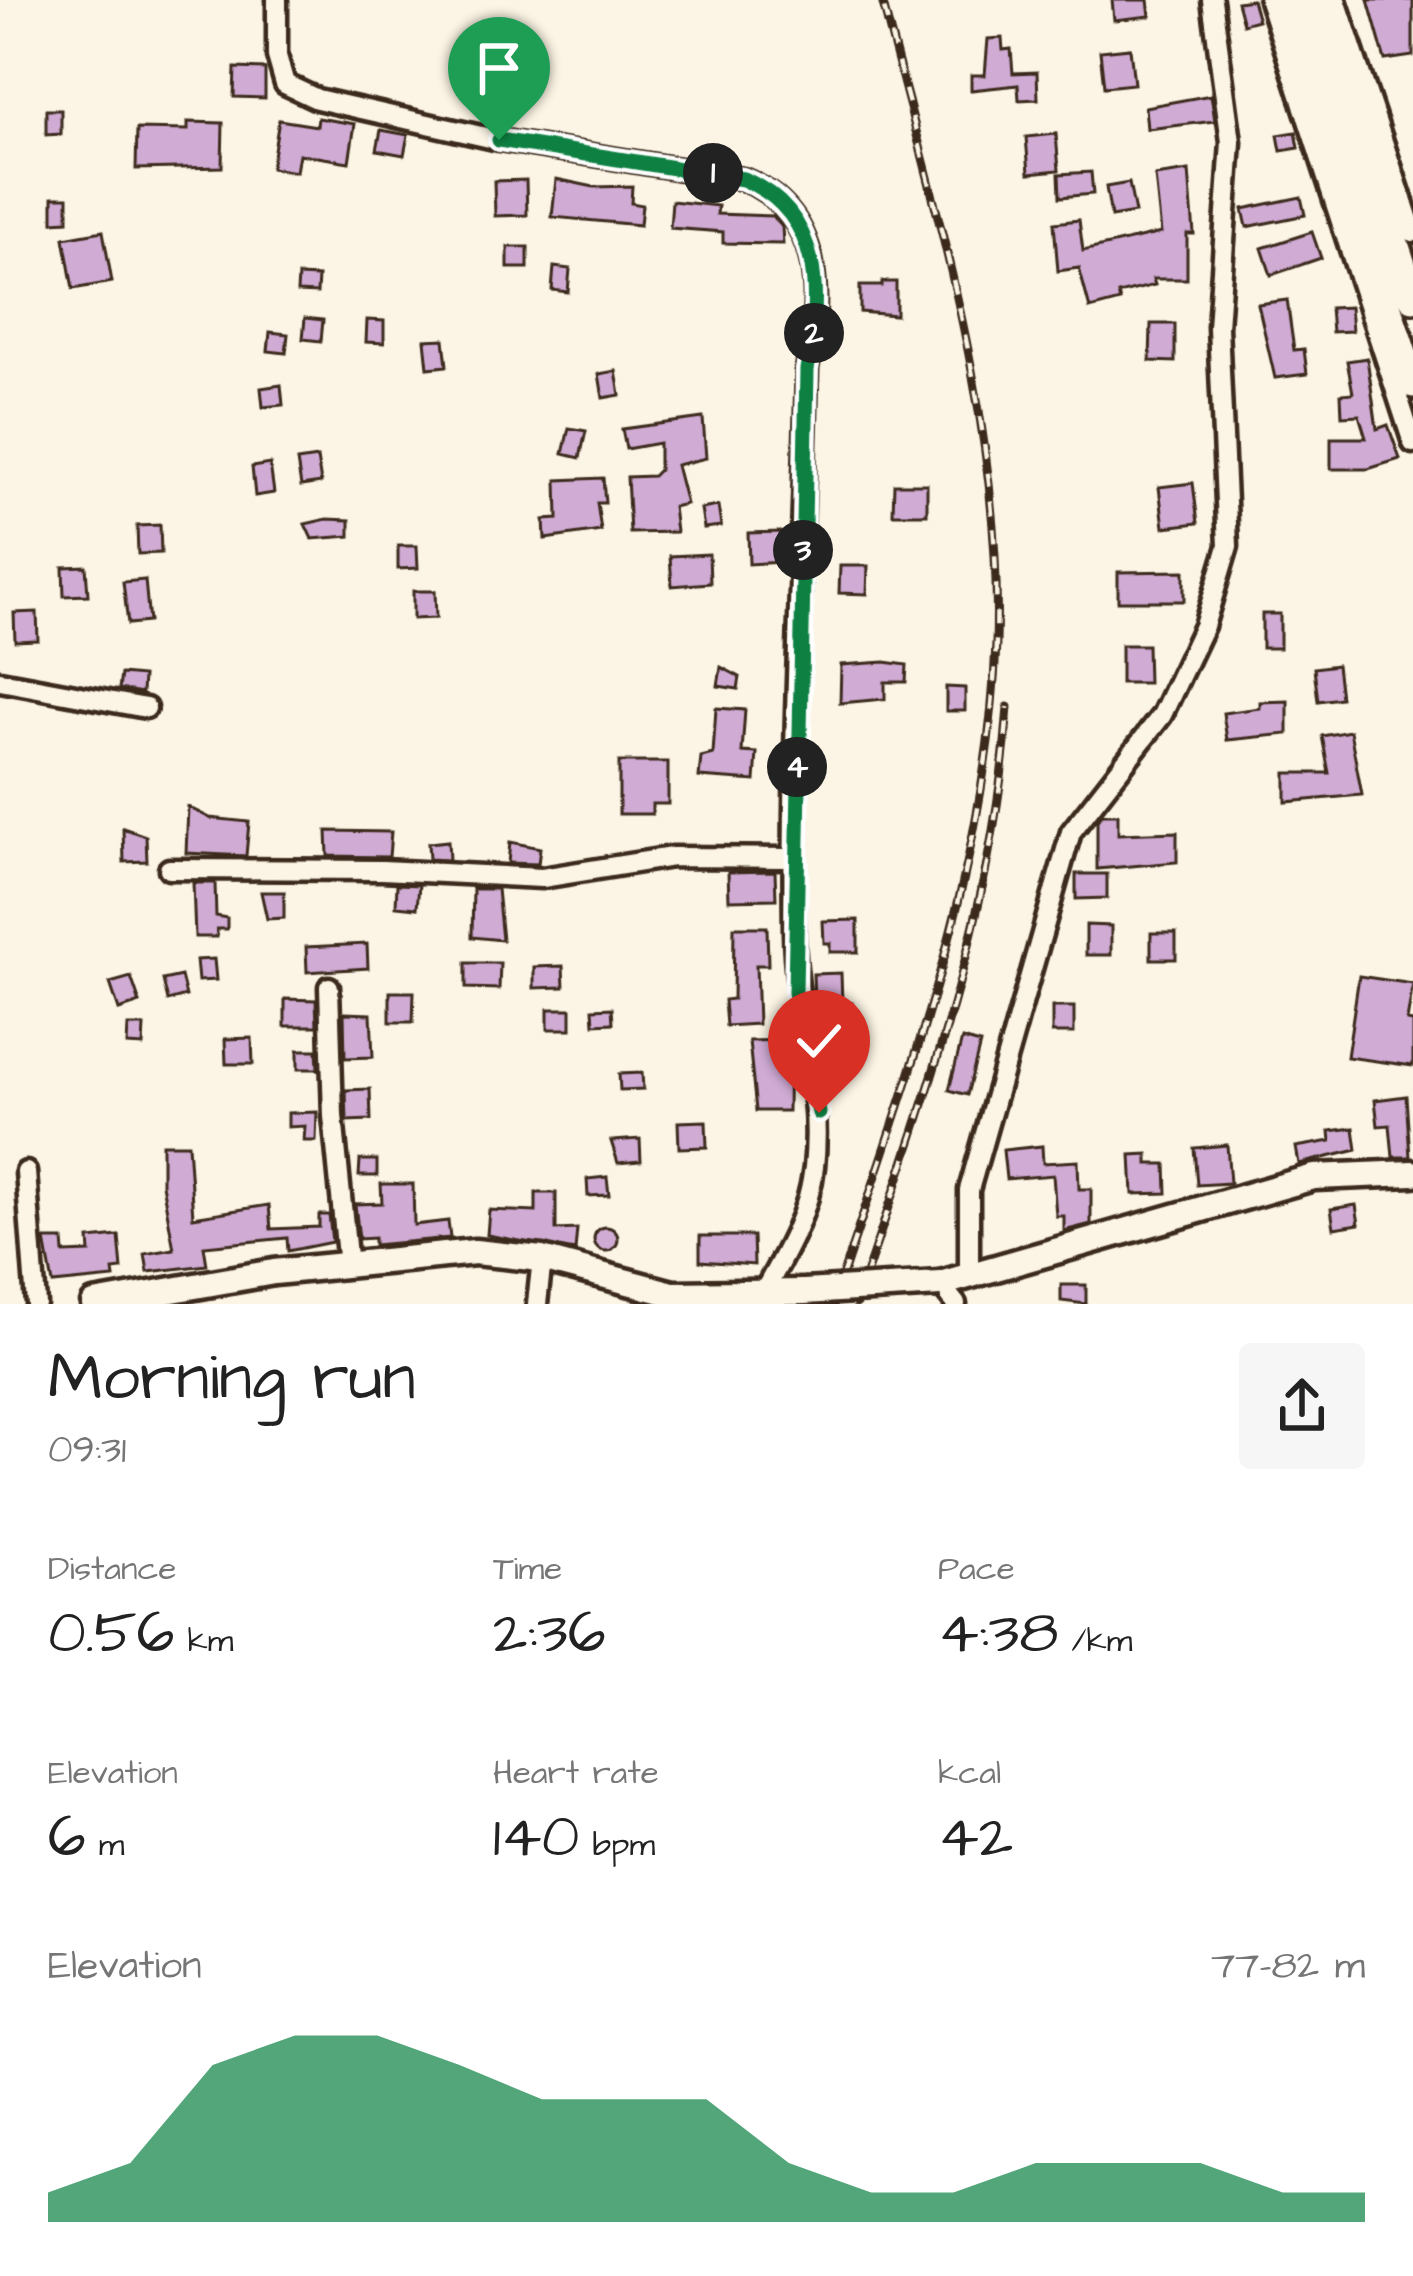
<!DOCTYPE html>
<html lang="en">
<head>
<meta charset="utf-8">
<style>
	body { margin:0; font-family:"Architects Daughter",sans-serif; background:#f6f6f6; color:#222; height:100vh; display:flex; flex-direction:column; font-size:45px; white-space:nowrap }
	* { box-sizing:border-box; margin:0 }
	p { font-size:39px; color:#767676 }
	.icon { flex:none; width:66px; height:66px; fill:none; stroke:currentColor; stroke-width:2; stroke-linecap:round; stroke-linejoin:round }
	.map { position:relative; height:1304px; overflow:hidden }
	.panel { display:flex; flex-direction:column; background:#fff; flex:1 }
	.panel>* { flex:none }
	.pin { position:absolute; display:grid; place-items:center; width:102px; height:102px; color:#fff; margin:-123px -51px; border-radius:50% 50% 50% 0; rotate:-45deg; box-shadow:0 0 12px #0007 }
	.pin .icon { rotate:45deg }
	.km { position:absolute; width:60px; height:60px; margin:-30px; border-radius:50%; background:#222; color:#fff; font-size:33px; line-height:60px; text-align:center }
	.round { display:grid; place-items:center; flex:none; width:126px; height:126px; border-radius:12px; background:#f6f6f6 }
	.head { display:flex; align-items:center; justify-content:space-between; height:204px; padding:0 48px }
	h1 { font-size:66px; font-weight:600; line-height:90px }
	.stats { display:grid; grid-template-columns:repeat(3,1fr); gap:18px; height:204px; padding:12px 48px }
	.stats div { display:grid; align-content:center }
	.stats b { font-size:60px; font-weight:600 }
	.stats small { font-size:33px; font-weight:400 }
	.stats p { font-size:33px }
	.chart { height:336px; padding:24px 48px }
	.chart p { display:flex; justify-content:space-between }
	.chart svg { width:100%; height:216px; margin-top:12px; fill:#0b8043; opacity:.7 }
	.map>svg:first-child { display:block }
	.building { fill:#d0abd4; stroke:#3b2a1e; stroke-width:3 }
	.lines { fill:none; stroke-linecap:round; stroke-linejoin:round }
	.minor-casing { stroke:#3b2a1e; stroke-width:27 }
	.major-casing { stroke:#3b2a1e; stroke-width:33 }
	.highway-casing { stroke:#3b2a1e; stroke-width:36 }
	.minor { stroke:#fcf5e5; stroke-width:18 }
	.major { stroke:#fcf5e5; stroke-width:24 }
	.highway { stroke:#fcf5e5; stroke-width:27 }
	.rail-casing { stroke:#3b2a1e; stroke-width:9 }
	.rail { stroke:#fcf5e5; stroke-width:4.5; stroke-dasharray:14; stroke-linecap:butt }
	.major-bridge-casing { stroke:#3b2a1e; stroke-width:33; stroke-linecap:butt }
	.major-bridge { stroke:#fcf5e5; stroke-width:24 }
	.route-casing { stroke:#fff; stroke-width:24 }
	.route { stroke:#0b8043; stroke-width:15 }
</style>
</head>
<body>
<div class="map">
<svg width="1413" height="1304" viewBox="0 0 1413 1304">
	<rect width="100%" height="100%" fill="#fcf5e5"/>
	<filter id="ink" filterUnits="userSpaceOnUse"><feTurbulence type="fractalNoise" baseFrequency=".00833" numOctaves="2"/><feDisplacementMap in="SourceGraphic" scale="24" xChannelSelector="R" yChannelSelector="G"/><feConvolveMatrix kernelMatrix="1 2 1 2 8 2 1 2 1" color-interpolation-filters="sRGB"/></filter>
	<g filter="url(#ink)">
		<path class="building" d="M1112 0H1148L1150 16 1114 20Z
			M1252 0 1258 20 1243 24 1237 2Z
			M1368 0H1413V56L1385 60Z
			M1002 38 1003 50 1011 49 1013 73 1037 72 1038 99 1019 100 1018 85 971 90V75H985L988 39Z
			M1130 48 1134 84 1104 87 1100 51Z
			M235 68 265 69V98L234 97Z
			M1211 95 1215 121 1147 129 1145 107Z
			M46 110H61V134L46 135Z
			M318 118 355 124 349 162 299 154 296 172 271 168 279 120 317 126Z
			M188 122 223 123 222 167 136 169 137 129 188 130Z
			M381 130 408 135 404 155 377 150Z
			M1296 132 1299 148 1281 151 1278 135Z
			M1056 134 1059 170 1029 173 1026 137Z
			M1189 171 1194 234H1187V279H1153L1155 285 1118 294 1120 301 1090 309 1079 268 1058 271 1054 223 1079 220 1083 251 1161 233 1155 176Z
			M1091 172 1093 194 1060 197 1059 174Z
			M556 179 594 187 632 186 631 203 642 205 640 225 552 217Z
			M526 180 527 215 495 216 494 181Z
			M1129 183 1135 213 1111 217 1106 187Z
			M53 197H68V221L53 222Z
			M1301 197 1305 215 1247 227 1243 209Z
			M672 201 718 206 717 214 773 216 782 227 783 244 723 243V232L670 228Z
			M103 231 112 282 73 289 64 238Z
			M1312 232 1321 258 1271 275 1262 248Z
			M508 247H528V268H508Z
			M554 267 570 269 568 292 552 290Z
			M298 276 318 277 317 293 297 292Z
			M882 282H896V315L860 312V286H882Z
			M1287 300 1294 350 1304 349 1307 374 1275 378 1258 304Z
			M1350 307 1352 331 1332 332 1330 308Z
			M305 318 323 320 321 341 303 339Z
			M367 320 384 321V343L366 342Z
			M1151 324H1175V362L1150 361Z
			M270 332 288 334 286 353 268 351Z
			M444 339 447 366 428 368 425 340Z
			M1367 358 1377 429 1388 425 1400 459 1368 469H1331V438H1366L1359 415 1342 416 1341 394 1353 393 1347 361Z
			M616 371 620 395 603 398 599 374Z
			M281 385 283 405 263 407 261 388Z
			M703 418 706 458 676 465 686 504 673 507 676 532 630 533 627 477 653 476 659 470V443L626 449 622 429Z
			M569 428 586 431 580 458 563 454Z
			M317 458 321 483 301 486 297 461Z
			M270 464 274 493 255 496 252 467Z
			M603 478 605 503H597L601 531 545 539 544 520 558 519 557 480Z
			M1193 483 1198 523 1164 527 1159 487Z
			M894 484H927V514H893Z
			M718 506 721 526 704 528 701 509Z
			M327 519 350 520V536L312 539 305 524Z
			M160 525 161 553 138 554 137 526Z
			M780 532 781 562 749 564 748 533Z
			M398 546H417L418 568 398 569Z
			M709 554 710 583 672 586 670 556Z
			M86 566 88 595 64 596 63 567Z
			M840 566H868L867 594 839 593Z
			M1184 571V601H1118V572Z
			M145 580 149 622 128 624 123 582Z
			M413 591H435L436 618 413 619Z
			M37 612 38 640 15 641 14 613Z
			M1262 614H1280V648H1262Z
			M1121 645H1147L1148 683H1121Z
			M885 662 907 665 906 682H885V699L840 703 841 665Z
			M1337 665 1341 698 1318 701 1314 668Z
			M721 667 740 677 738 689 718 686Z
			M121 674 143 676 142 693 119 689Z
			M946 687 965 688V711H946Z
			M1288 701V734L1227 740 1223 713 1260 708V702Z
			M716 708 745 710 742 752 757 753 755 781 699 777 701 757 713 754Z
			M1350 731 1362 795 1286 802V773H1329L1322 736Z
			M619 762H668V804H652V814H619Z
			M188 807 210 818 249 822 246 856 186 853Z
			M1102 814H1118V834L1177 832V862L1097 869V821Z
			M123 828 146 836 147 861 124 862Z
			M327 831 391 832 389 857 328 856Z
			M448 841 449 860 429 859 428 843Z
			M510 842 540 848 538 864 508 863Z
			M775 871 776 899 729 900 728 872Z
			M1076 874H1107V898L1076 899Z
			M193 883H215L216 916 227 918V929H217V937H195Z
			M397 884 419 885 417 908 396 906Z
			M473 889H497L502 940 472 937Z
			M261 892H284V918L267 919Z
			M858 920V952H830V943H824L823 921Z
			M1086 925 1111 926V955H1086Z
			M734 927H767L768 965H756L758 1024 726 1026 724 1000 733 999Z
			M1151 933H1176V959H1151Z
			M367 944 368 968 307 972 306 947Z
			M214 959 216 980 198 981 196 960Z
			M466 963H500L499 989 466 988Z
			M563 966 564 987 534 988V967Z
			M841 973 842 1003H852L853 1027H828L827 999H814L813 974Z
			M181 976 186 996 168 1001 163 980Z
			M1359 976 1413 984 1407 1021 1413 1022V1066L1347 1057Z
			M131 977 140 1003 119 1010 110 983Z
			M390 992H414L413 1022H390Z
			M285 999 316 1000 317 1026H285Z
			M1052 1007H1074V1033H1052Z
			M612 1008 613 1023 594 1024 593 1009Z
			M548 1009H571V1029H548Z
			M344 1013 371 1014 373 1057 345 1058Z
			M128 1026H144L143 1046 127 1045Z
			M252 1038 253 1064H226L225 1039Z
			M962 1039 980 1044 967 1095 949 1090Z
			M789 1040 788 1111H756L749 1041Z
			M298 1050H317L318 1069H298Z
			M642 1073 643 1089 620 1090 619 1074Z
			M370 1089 371 1120 347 1121 346 1090Z
			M1406 1096 1410 1157H1393L1390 1125 1378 1126 1375 1100Z
			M317 1112 316 1141H304L305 1126 288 1127V1113Z
			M706 1121 707 1147 679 1148 678 1122Z
			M1354 1128 1357 1150 1299 1164 1296 1147 1331 1141 1330 1131Z
			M640 1139 641 1161 618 1163 611 1141Z
			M162 1144H188L193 1217 269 1205 271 1229 319 1227V1215H329L332 1242 288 1251 287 1238 204 1246 207 1265 148 1272 145 1254 174 1249 162 1184Z
			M1227 1145 1230 1183 1197 1185 1194 1148Z
			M1042 1146 1043 1163 1078 1161 1079 1189H1091V1224L1064 1231V1216H1056L1053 1175 1006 1179 1003 1150Z
			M1148 1154V1164H1166L1167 1193 1133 1194 1131 1155Z
			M360 1160H377V1176H359Z
			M607 1177 609 1195 588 1196 587 1179Z
			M381 1184H413L414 1225 448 1221 450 1238 374 1245V1238L359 1239 355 1204 382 1203Z
			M536 1193H556V1230L577 1229 575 1251 487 1235 489 1210 536 1212Z
			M1356 1205 1359 1224 1334 1228 1331 1209Z
			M594 1239a12 12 0 1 1 24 0a12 12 0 1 1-24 0Z
			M119 1236 122 1269 113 1270 114 1278 53 1284 45 1240H63L64 1253 90 1252 89 1239Z
			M700 1236H753L754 1265 700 1261Z
			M1061 1285H1086V1304L1061 1301Z"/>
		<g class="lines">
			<defs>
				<path id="minor" d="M277 0V56L285 84 317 99 499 140 743 179C824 213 822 295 807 369 803 557 791 746 794 933 795 1013 823 1087 814 1167 809 1213 785 1254 763 1293
					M1269 0 1413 443
					M1336 0 1413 232
					M0 681 146 708
					M169 869 382 870 542 878 672 857 794 858
					M329 987 333 1116 348 1266
					M26 1172 36 1304
					M969 1275V1190L1071 832 1162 715 1204 626 1228 546 1218 327 1231 142 1212 0
					M940 1284 956 1304
					M537 1304 542 1259"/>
				<path id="major" d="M940 1284 1314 1177 1413 1173
					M94 1304 274 1272 475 1252 542 1259 673 1294 804 1292"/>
				<path id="highway" d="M1286 0 1413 384
					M1314 0 1413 298"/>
			</defs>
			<use href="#minor" class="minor-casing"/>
			<use href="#major" class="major-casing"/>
			<use href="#highway" class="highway-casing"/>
			<use href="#minor" class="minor"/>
			<use href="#major" class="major"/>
			<use href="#highway" class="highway"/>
			<defs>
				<path id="rail" d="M833 1304C904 1088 988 873 996 643 1003 423 935 211 882 0
					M856 1304C922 1109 994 915 1008 707"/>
			</defs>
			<use href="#rail" class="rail-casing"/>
			<use href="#rail" class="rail"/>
			<defs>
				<path id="major-bridge" d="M804 1292 940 1284"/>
			</defs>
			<use href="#major-bridge" class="major-bridge-casing"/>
			<use href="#major-bridge" class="major-bridge"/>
		</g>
	</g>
	<g class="lines" filter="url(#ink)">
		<defs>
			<path id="route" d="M499 140 743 179C824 213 821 295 807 370L795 992 819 1113"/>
		</defs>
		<use href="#route" class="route-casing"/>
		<use href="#route" class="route"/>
	</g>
</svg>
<div class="pin" style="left:499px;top:140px;background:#1e9e55"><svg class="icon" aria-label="arrive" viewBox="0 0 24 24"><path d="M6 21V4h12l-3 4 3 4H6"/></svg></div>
<div class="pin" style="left:819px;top:1113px;background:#d93025"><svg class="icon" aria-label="check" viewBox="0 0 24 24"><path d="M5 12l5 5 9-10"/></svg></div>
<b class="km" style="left:713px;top:173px">1</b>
<b class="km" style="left:814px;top:333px">2</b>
<b class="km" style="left:803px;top:550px">3</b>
<b class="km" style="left:797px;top:767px">4</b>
</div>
<section class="panel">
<div class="head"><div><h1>Morning run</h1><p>09:31</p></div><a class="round"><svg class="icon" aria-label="share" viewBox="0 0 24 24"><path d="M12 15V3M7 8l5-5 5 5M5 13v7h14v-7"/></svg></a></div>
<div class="stats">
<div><p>Distance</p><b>0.56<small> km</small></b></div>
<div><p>Time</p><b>2:36</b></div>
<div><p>Pace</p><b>4:38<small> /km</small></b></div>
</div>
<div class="stats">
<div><p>Elevation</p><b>6<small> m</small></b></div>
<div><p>Heart rate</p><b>140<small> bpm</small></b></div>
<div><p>kcal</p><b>42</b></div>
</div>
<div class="chart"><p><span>Elevation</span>77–82 m</p>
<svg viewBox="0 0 160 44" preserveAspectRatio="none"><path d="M0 44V38L10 32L20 12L30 6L40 6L50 12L60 19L70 19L80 19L90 32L100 38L110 38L120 32L130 32L140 32L150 38L160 38V44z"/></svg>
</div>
</section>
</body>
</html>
